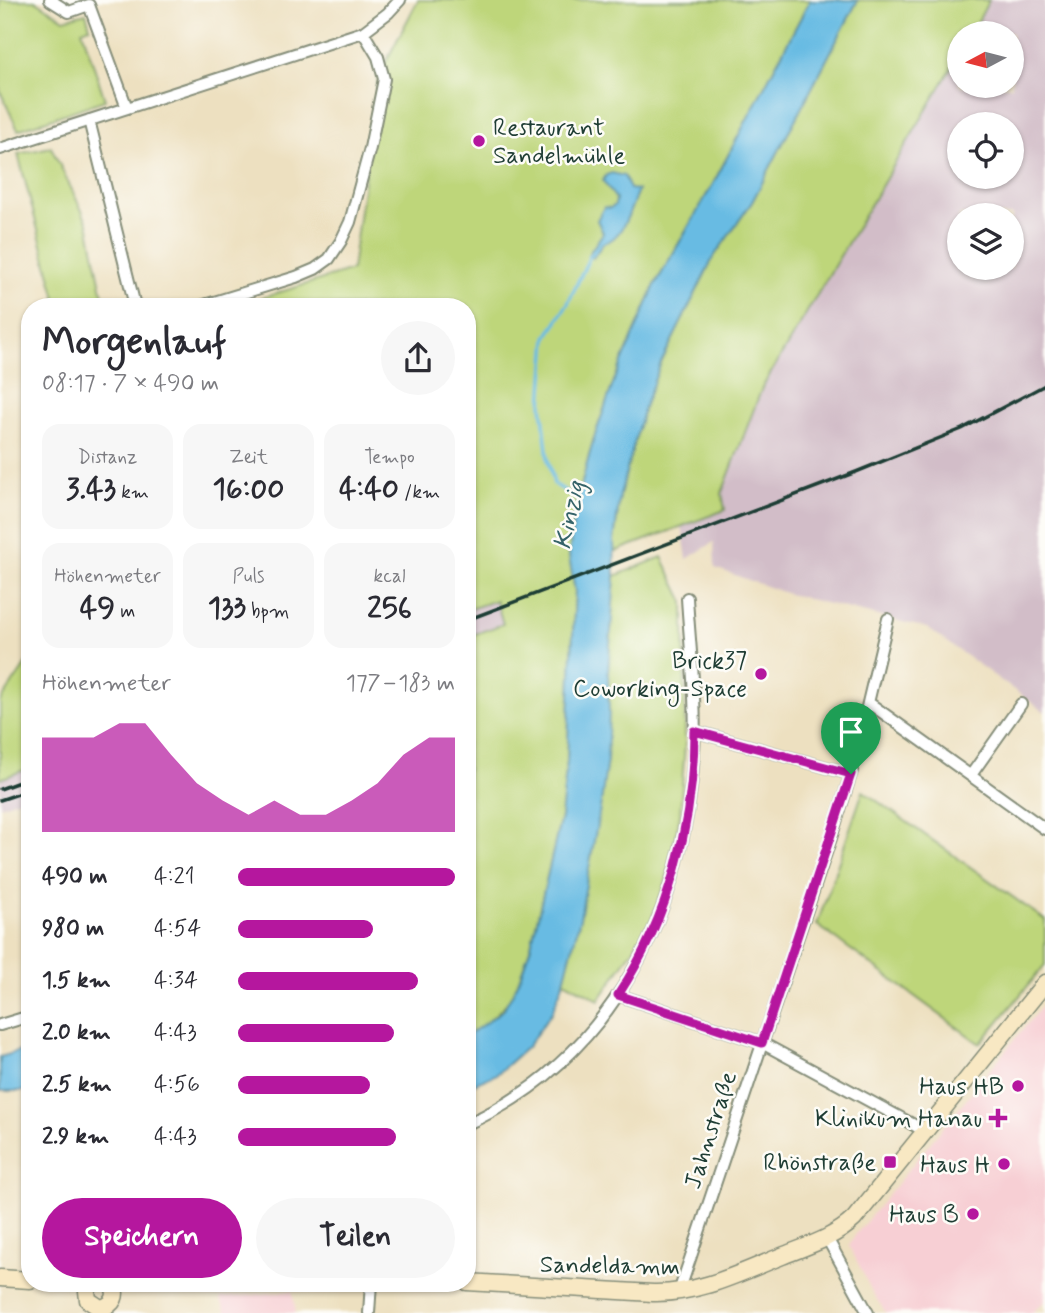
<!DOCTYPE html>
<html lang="de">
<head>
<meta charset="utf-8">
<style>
	body { margin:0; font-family:Mynerve,sans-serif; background:#f7f7f7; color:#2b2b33; height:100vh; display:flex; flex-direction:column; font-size:26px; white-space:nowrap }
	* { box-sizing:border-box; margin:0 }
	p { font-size:23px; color:#7c7c81 }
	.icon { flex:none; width:38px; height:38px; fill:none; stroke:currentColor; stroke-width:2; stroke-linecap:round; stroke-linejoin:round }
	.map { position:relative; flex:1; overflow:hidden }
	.details { position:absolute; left:21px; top:298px; width:455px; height:994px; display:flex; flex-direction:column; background:#fff; border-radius:28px; box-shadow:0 2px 5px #0004 }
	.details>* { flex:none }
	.needle { width:46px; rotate:263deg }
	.fabs { position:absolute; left:947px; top:21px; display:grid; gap:14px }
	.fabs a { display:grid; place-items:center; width:77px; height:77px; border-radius:50%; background:#fff; box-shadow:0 2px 5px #0004; font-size:35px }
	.pin { position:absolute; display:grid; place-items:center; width:60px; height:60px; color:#fff; margin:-72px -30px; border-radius:50% 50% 50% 0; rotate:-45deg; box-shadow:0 0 7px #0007 }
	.pin .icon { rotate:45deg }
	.round { display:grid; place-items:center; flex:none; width:74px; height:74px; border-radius:37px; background:#f7f7f7 }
	.head { display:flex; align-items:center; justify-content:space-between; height:119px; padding:0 21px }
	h1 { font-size:38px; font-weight:700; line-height:52px }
	.metrics { display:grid; grid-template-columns:repeat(3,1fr); gap:10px; height:119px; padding:7px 21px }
	.metrics div { display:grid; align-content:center; border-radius:18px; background:#f7f7f7; text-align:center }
	.metrics b { font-size:30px; font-weight:700 }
	.metrics small { font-size:19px; font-weight:400 }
	.metrics p { font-size:19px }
	.chart { height:196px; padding:14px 21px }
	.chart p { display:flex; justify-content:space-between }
	.chart svg { width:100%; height:126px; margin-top:7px; fill:#b5179e; opacity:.7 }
	.button { display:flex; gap:14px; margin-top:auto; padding:14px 21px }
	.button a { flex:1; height:80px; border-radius:42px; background:#b5179e; color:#fff; font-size:28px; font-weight:700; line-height:80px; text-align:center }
	.button a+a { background:#f7f7f7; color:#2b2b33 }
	ul { padding:0 21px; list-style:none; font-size:23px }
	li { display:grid; grid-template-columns:112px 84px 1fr; align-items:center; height:52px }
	li i { height:18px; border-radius:9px; background:#b5179e }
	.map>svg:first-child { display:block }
	.built { fill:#f7cfd4 }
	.industrial { fill:#d2bdc8; fill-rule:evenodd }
	.green { fill:#bed67a; stroke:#6e8a57; stroke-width:2 }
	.water { fill:#67bbe3; stroke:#437c8c; stroke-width:2 }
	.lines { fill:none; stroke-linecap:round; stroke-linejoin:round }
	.stream { stroke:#67bbe3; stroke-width:3.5 }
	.street-casing { stroke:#868e7a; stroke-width:14 }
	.secondary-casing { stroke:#868e7a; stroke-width:19 }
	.street { stroke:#fff; stroke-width:10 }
	.secondary { stroke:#f8e8c3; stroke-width:16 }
	.rail { stroke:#1f3d34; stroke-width:3.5 }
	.route-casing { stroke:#fff; stroke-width:14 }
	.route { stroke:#b5179e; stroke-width:9 }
	.poi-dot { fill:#b5179e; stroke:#fdfcf7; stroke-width:2.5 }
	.labels { text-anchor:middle; stroke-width:5; stroke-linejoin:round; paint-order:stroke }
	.poi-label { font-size:24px; fill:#1f3d34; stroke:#fdfcf7; text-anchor:end }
	.street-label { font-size:24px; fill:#1f3d34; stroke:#fdfcf7 }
	.water-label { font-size:26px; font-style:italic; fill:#356369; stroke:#fdfcf7 }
</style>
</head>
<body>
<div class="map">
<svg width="1045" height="1313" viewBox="0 0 1045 1313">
	<rect width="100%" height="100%" fill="#fdfcf7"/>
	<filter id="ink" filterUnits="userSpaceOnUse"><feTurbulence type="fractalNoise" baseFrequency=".0143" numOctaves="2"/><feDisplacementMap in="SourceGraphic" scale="14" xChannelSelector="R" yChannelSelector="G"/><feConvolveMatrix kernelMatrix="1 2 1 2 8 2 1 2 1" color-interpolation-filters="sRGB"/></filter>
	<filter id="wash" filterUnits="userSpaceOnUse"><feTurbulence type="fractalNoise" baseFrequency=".00686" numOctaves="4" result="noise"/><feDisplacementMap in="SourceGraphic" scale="28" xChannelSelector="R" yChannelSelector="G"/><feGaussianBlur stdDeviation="1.57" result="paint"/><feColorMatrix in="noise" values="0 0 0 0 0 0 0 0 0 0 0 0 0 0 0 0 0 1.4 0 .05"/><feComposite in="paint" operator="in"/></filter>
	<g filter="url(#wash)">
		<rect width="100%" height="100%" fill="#ede0c0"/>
		<path class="built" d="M1045 1002V1301L1032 1313H886L872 1292 849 1245 856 1234Z
			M292 1291 296 1313H226L220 1298Z"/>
		<path class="industrial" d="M989 0H1045V712L927 628 788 594 715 568 714 542 687 559 682 526 725 510 722 493 762 388 959 55V86H1012V33H972ZM959 124H1012V177H959ZM959 215H1012V268H959Z
			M496 599 503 624 467 637V610Z
			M30 768V795L0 806V779Z"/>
		<path class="green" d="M0 0H35L64 19 86 13 90 27 82 30 105 100 18 130 0 91Z
			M418 0H810L713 184 655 285 614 381 593 441 574 513 569 556 575 591 567 761 561 817 531 946 517 985 510 1000 485 1025 467 1036V637L503 624 496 600 467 610V306H235L352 270 378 77Z
			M858 0H989L972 33H959V55L762 388 722 493 725 510 614 552V540L620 495 644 407 661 363 713 258 752 202Z
			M51 147 88 223 105 306H58L18 154Z
			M662 557 684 602 685 743 680 815 666 882 649 926 599 1000 564 981 580 918 607 760 608 672 615 576Z
			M30 658V768L0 779V702Z
			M863 791 1045 920V965L980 1044 817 925Z"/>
		<path class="water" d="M810 0H858L752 202 713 258 661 363 644 407 620 495 614 540 615 576 608 672 609 712 607 760 601 803 580 918 564 981 552 1012 527 1047 497 1074 467 1087V1036L503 1010 517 985 531 946 561 817 567 761 575 591 569 556 574 513 593 441 614 381 655 285 713 184Z
			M612 173 624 176 630 189 638 190C631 207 623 240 603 243L593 258 588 255 603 233 597 220 604 207 610 208 615 205 616 199 603 181 606 175Z
			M30 1048V1091H0V1057Z"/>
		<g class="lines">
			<path class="stream" d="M580 500 554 484 548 460 542 405 547 337 567 305 590 256"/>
		</g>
	</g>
	<g filter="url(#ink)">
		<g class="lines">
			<defs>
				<path id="street" d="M50 0 69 12 89 5 127 108
					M89 120 135 306
					M0 149 363 32 388 13 400 0
					M201 306 296 277 315 269 329 259 341 241 350 222 370 148 384 79 378 57 363 32
					M869 703 1045 829
					M694 731 851 774
					M971 775 1021 704
					M618 995 762 1043 925 1131
					M0 1025 30 1016
					M467 1124C614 1058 686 906 694 752 697 701 690 649 687 598
					M827 1238 868 1313
					M679 1292 831 838 851 774 888 619
					M369 1313 371 1283"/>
				<path id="secondary" d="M0 1278 30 1280
					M467 1282 653 1293C699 1294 740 1273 782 1256 807 1246 834 1238 854 1219L1045 983
					M91 1283 87 1291 88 1300 100 1308C114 1306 119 1294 111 1283"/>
			</defs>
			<use href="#street" class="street-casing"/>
			<use href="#secondary" class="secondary-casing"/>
			<use href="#street" class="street"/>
			<use href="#secondary" class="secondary"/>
			<path class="rail" d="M467 620 856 472 962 429 1045 385
				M0 789 30 778
				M0 800 30 790"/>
		</g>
	</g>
	<g class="lines" filter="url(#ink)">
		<defs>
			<path id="route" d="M694 731 851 774 762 1043 618 995C669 918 694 823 694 731Z"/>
		</defs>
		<use href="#route" class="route-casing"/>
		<use href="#route" class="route"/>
	</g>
	<g class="poi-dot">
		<circle cx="479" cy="141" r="7"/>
		<circle cx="761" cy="674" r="7"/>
		<circle cx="1018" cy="1086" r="7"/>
		<path d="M994.5 1107.5h7v7h7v7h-7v7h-7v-7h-7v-7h7z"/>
		<rect x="883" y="1155" width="14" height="14" rx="3.5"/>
		<circle cx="1004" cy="1164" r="7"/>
		<circle cx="973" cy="1214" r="7"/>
	</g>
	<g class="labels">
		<g class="poi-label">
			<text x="493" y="135" text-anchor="start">Restaurant<tspan x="493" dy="28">Sandelmühle</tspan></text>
			<text x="747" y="668">Brick37<tspan x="747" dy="28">Coworking-Space</tspan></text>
			<text x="1004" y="1094">Haus HB</text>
			<text x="982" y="1126">Klinikum Hanau</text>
			<text x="876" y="1170">Rhönstraße</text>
			<text x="990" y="1172">Haus H</text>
			<text x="959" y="1222">Haus B</text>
		</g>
		<g class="street-label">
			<text transform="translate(710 1130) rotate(-72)" y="8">Jahnstraße</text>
			<text transform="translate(610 1265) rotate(1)" y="8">Sandeldamm</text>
		</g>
		<g class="water-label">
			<text transform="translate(568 515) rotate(-78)" y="9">Kinzig</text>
		</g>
	</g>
</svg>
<div class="fabs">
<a><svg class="needle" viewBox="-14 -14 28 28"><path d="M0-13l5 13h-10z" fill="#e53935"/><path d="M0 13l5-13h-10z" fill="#7c7c81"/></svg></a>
<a><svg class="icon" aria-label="locate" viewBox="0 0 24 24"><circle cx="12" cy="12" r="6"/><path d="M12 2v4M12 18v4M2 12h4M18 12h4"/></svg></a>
<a><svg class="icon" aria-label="layers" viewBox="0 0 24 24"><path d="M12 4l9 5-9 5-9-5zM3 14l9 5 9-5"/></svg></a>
</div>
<div class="pin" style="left:851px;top:774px;background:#1e9e55"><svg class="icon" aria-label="arrive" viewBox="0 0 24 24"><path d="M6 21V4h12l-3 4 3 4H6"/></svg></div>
<section class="details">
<div class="head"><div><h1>Morgenlauf</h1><p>08:17 · 7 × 490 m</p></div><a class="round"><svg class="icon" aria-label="share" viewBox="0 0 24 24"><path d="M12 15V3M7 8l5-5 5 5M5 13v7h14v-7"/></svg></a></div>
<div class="metrics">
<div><p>Distanz</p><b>3.43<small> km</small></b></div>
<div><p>Zeit</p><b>16:00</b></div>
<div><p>Tempo</p><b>4:40<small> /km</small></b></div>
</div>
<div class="metrics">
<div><p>Höhenmeter</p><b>49<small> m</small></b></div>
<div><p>Puls</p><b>133<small> bpm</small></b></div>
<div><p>kcal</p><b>256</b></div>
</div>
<div class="chart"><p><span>Höhenmeter</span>177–183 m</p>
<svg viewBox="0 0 160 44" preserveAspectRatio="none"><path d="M0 44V11L10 11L20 11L30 6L40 6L50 17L60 27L70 33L80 38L90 33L100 38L110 38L120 33L130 27L140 17L150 11L160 11V44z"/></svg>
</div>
<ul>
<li><b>490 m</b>4:21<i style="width:100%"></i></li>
<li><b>980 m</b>4:54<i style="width:62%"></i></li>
<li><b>1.5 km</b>4:34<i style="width:83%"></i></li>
<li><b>2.0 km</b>4:43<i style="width:72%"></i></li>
<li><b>2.5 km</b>4:56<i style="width:61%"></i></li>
<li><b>2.9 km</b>4:43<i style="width:73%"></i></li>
</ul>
<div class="button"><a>Speichern</a><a>Teilen</a></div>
</section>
</div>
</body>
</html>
